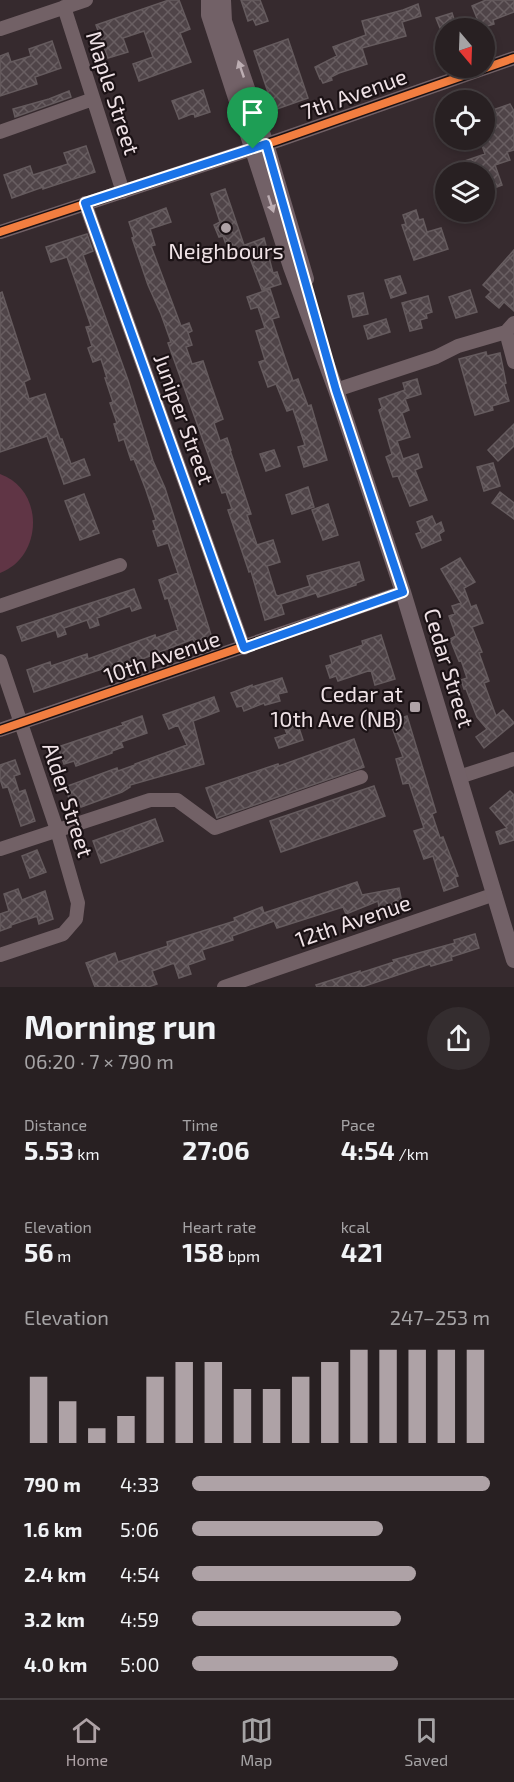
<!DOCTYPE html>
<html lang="en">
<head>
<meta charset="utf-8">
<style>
	body { margin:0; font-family:"Exo 2",sans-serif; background:#342d2f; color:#f1f3f6; height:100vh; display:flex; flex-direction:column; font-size:22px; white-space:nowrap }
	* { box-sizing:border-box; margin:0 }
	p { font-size:20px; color:#a5a3a5 }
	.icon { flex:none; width:33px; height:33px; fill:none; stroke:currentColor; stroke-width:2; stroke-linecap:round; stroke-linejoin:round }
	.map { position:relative; height:987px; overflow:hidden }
	.sheet { display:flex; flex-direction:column; background:#282022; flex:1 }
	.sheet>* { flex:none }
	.needle { width:39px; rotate:161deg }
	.tools { position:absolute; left:435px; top:18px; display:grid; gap:12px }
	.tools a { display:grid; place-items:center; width:60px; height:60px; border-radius:50%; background:#282022; box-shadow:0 3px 9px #0003,0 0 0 2px #443e40; font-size:30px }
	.pin { position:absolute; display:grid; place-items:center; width:51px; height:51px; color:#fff; margin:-62px -26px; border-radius:50% 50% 50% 0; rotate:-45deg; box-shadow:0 0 6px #0007 }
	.pin .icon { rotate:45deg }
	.round { display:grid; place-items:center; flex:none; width:63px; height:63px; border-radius:32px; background:#342d2f }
	.overview { display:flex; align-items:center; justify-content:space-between; height:102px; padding:0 24px }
	h1 { font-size:33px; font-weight:700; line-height:45px }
	.metrics { display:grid; grid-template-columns:repeat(3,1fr); gap:9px; height:102px; padding:6px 24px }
	.metrics div { display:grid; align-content:center }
	.metrics b { font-size:26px; font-weight:700 }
	.metrics small { font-size:16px; font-weight:400 }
	.metrics p { font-size:16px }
	.chart { height:168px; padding:12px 24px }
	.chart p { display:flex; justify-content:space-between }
	.chart svg { width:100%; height:108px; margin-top:6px; stroke:#aea2a6; stroke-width:6 }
	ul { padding:0 24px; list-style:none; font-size:20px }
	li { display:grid; grid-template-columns:96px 72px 1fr; align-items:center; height:45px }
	li i { height:15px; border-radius:8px; background:#aea2a6 }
	.tab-bar { display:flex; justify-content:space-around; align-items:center; height:84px; border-top:2px solid #443e40; background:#282022; font-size:16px; color:#a5a3a5 }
	.tab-bar a { display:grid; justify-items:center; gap:3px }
	.tab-bar .on { color:#aea2a6 }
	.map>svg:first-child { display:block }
	.green { fill:#603545 }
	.building { fill:url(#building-cross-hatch); stroke:#655b5e; stroke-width:1.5 }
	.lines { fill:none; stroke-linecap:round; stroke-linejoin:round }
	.minor { stroke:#726166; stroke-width:14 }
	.major { stroke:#726167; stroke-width:16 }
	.cycleway-casing { stroke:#1b1215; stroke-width:11 }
	.cycleway { stroke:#f27e40; stroke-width:8 }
	.oneway { fill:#bdaeb3 }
	.route-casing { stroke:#fff; stroke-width:12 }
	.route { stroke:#1a73e8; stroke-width:8 }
	.poi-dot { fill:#aea2a6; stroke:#1b1215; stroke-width:2 }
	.labels { text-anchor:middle; stroke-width:4.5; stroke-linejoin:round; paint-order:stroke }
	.street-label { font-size:22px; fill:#efe2e6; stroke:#1b1215 }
	.poi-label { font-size:22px; fill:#efe2e6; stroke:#1b1215 }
</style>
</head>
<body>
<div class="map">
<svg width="514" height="987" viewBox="0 0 514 987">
	<defs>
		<pattern id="building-cross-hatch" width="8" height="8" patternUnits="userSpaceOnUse" patternTransform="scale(1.5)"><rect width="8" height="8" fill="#4f4448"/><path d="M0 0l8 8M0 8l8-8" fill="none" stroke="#695f62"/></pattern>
	</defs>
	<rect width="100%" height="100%" fill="#362a2e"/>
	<path class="green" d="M0 474C45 490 43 557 0 573Z"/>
	<path class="building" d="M169 0H179L190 29 180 33 191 62 139 81 133 64 153 57 144 31 123 38 128 52 108 58 96 25Z
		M241 0H260L268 21 256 25 253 19 248 21Z
		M486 0H514V12L493 20 494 24 481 28 472 6Z
		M418 4 421 16 402 22 406 36 362 48 367 64 339 73 331 77 332 80 323 83 321 79H320L315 67 337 56 333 47 366 35 362 21 403 10Z
		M452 13 457 28H440L436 18Z
		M288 39 308 98 274 110 254 51Z
		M52 41 61 68 35 77 37 84 0 96V56L8 53 11 62 31 56 29 49Z
		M203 90 210 112 195 117 194 113 179 119 172 101Z
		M69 91 71 97 15 117 13 109 49 99Z
		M510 104 514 111V150L507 152 510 160 495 165 502 185 484 192V172H459L456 164 485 154 480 140H484V113Z
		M86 146 95 172 43 189V187L12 198 4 175 30 166 33 175 68 164 64 153Z
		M225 189 246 251 230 256 223 236 219 237 214 225 220 222 211 194Z
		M166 208 171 222 150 229 155 245 151 246 181 326 189 323 192 331 188 333 192 345 186 347 192 364 203 361 210 382 223 419 214 423 220 441 227 438 231 450H230L251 514 247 515 257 545 273 540 280 562 267 566 276 595 278 596 310 586 307 576 359 562 364 580 356 583V585L318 597 316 593 281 604 284 614 265 620 251 571 249 572 228 510 232 509 226 492 222 493 168 343 171 342 161 314 148 285 132 238 134 237 129 222Z
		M416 210 419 220 423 219 427 232 441 228 448 249 414 260 402 225 406 224 403 215Z
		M87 234 93 251 83 255 128 380 153 461 165 488 212 638 195 644 193 639 137 661 103 671 102 669 34 692 27 670 50 662 51 666 87 654 88 659 155 635 156 638 178 630 168 598 165 599 159 580 178 573 168 543 158 546 153 531 156 530 153 521 156 520 146 490 134 459 131 460 124 439 119 441 114 424 117 423 110 403 113 402 105 378H107L101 359 93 362 88 348 92 346 86 327 91 326 67 257 51 262 46 247Z
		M264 238 273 273 277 272 281 284 262 290 245 245Z
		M514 250V311L504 302 499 308 486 297 491 292 483 285Z
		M400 276 406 293 391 298 385 280Z
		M270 289 279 317 272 319 285 358 293 381 298 379 308 406 311 405 327 460 304 467 298 447 305 445 293 409 287 411 276 384 268 387 259 362 265 360 256 331 265 328 258 307 251 309 247 297Z
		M470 290 477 312 456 318 449 297Z
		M2 292 30 379 24 382 29 399 45 394 60 439H62L71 464 84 459 90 475 64 484 47 436 0 452V293Z
		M363 293 368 314 353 317 348 296Z
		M428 296 432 312 426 314 427 318 420 320 422 328 410 331 402 303Z
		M386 319 390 332 368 339 364 326Z
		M486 352 487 356 500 353 506 383 504 384 509 401 492 406 493 410 475 415 459 359Z
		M417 379 421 394 405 399 409 410 402 413 410 437 397 441 403 459 418 454 422 467 415 470 427 500 410 506 398 476 393 477 386 457 392 454 379 410 382 408 379 399 405 390 403 383Z
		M514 424V446L498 461 488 450Z
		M274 450 280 466 266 471 260 454Z
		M493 463 500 486 484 491 477 467Z
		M308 487 314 507 292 514 286 495Z
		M500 492 514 503V519L492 503Z
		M84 494 99 533 80 540 65 501Z
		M328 504 338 535 323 540 312 510Z
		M432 516 436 525 441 522 444 531 439 534 441 540 422 548 416 534 421 532 417 522Z
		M460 558 475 582 464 588 471 607 476 605 483 623 472 627 482 652 479 653 489 681 484 683 496 716 503 710 514 723 484 748 476 737 487 729 477 717 466 689H464L461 680 467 678 461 660 459 661 450 639 456 636 449 616 455 614 452 606 461 603 441 569Z
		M134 589 141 608 132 611 130 606 97 618 99 625 90 628 87 620 64 628 66 634 58 637 56 630 22 641 17 627Z
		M381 635 395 679 375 685 371 670 338 681 336 676 330 678 326 666 332 664 330 656 363 645 362 641Z
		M282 678 287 692 278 694 280 701 265 705 264 703 244 711 242 706 237 707 231 693 252 685V687Z
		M214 697 219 711 193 721 204 764 130 785V787L122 792 81 807 78 801 71 804 65 787 117 768 118 771 135 765V764L187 745 178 725 169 729 163 715Z
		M142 716 147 733 121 742 123 747 112 751V753L76 766 74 761 64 764 58 747 123 725 122 723Z
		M407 716 436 812 432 814 440 838 443 837 458 876 455 877 458 886 444 891 433 856 424 859 414 831 424 828 409 783 403 784 396 759 403 757 390 722Z
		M298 725 303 740 279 748 275 738 287 734 285 729Z
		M354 739 364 767 217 818 206 788 278 764 279 766Z
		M15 760 20 774 14 776 19 792 25 790 35 821 21 826 8 787 3 788 0 779V765Z
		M374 786 385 816 281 852 270 821Z
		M510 791 514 795V840L500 844 496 832 507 828 490 808Z
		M155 819 163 841 101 863 93 841Z
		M37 850 46 872 30 878 22 856Z
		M357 882 362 895 399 888 402 903 379 907 378 901 346 914 343 907 277 928 274 921 232 936 233 940 202 950 205 959 188 965 191 974 179 978 174 963 152 971 157 984 148 987H95L86 963 115 953 118 962 168 946 167 942 235 921 234 918 262 907 264 913Z
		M18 889 22 900 45 891 53 919 39 924 37 916 11 925V927L0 931V914L9 911 4 894Z
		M475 934 479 948 451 957 452 960 431 966 430 964 362 987H317L316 985 360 971V973L394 962 393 960 455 943 454 940Z"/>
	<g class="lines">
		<path class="minor" d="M64 7 123 192
			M0 29 86 0
			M0 132 93 99
			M85 203 244 648
			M0 232 279 140 514 58
			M514 323 506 332 514 362
			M336 390 436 357 458 346 506 332
			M0 606 120 565
			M0 661 57 830 78 903 76 919 63 934 0 955
			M0 730 403 592
			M459 777 514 759
			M0 849 150 800H177L215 828 361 777
			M224 987 495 894"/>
		<path class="major" d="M209 0V15L222 55 291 267 336 390 403 592 514 960
			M223 0 224 21 266 144 306 279"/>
		<defs>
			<path id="cycleway" d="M85 203 244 648
				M0 232 279 140 514 58
				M0 730 403 592"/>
		</defs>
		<use href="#cycleway" class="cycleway-casing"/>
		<use href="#cycleway" class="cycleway"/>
	</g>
	<defs><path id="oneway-solid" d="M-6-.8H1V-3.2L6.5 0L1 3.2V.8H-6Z" transform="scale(1.5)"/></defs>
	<g class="oneway">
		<use href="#oneway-solid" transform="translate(241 69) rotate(-109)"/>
		<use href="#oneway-solid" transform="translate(271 204) rotate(72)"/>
	</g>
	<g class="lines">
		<defs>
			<path id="route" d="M266 144 336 390 403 592 244 648 85 203Z"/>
		</defs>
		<use href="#route" class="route-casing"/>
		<use href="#route" class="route"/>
	</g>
	<g class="poi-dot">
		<circle cx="226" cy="228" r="6"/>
		<rect x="409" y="701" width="12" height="12" rx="3"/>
	</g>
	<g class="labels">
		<g class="street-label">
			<text transform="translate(113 93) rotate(72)" y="8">Maple Street</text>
			<text transform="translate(354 94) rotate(-20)" y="8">7th Avenue</text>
			<text transform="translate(184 419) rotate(70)" y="8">Juniper Street</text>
			<text transform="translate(162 657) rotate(-19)" y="8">10th Avenue</text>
			<text transform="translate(449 668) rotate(73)" y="8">Cedar Street</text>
			<text transform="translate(68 800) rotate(72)" y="8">Alder Street</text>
			<text transform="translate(353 921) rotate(-19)" y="8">12th Avenue</text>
		</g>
		<g class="poi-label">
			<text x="226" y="259">Neighbours</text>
			<text x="403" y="702" text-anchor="end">Cedar at<tspan x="403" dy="25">10th Ave (NB)</tspan></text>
		</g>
	</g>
</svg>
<div class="tools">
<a><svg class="needle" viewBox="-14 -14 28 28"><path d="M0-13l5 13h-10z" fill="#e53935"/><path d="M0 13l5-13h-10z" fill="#a5a3a5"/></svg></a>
<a><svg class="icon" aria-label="locate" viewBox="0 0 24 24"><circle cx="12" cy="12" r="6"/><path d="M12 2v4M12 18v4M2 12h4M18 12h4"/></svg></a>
<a><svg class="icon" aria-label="layers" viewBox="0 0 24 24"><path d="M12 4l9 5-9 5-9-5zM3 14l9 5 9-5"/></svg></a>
</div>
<div class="pin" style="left:253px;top:149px;background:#1e9e55"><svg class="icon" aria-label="arrive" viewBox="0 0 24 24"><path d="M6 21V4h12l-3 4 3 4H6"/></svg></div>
</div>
<section class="sheet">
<div class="overview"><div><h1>Morning run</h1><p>06:20 · 7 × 790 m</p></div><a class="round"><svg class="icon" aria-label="share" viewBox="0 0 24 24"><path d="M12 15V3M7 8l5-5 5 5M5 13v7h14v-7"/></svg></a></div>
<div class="metrics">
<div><p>Distance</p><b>5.53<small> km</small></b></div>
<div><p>Time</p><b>27:06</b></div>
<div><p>Pace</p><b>4:54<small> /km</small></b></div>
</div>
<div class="metrics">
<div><p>Elevation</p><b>56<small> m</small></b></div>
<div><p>Heart rate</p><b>158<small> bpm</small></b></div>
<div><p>kcal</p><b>421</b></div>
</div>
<div class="chart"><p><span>Elevation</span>247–253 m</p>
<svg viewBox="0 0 160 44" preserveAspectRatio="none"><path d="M5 44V17M15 44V27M25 44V38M35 44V33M45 44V17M55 44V11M65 44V11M75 44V22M85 44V22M95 44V17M105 44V11M115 44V6M125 44V6M135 44V6M145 44V6M155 44V6"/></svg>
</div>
<ul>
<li><b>790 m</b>4:33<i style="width:100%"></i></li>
<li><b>1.6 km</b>5:06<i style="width:64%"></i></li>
<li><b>2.4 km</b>4:54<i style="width:75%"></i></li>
<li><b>3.2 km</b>4:59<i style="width:70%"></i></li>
<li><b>4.0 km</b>5:00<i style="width:69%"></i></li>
</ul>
</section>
<nav class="tab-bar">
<a class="on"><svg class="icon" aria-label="home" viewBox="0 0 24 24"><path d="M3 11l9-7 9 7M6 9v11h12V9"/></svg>Home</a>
<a><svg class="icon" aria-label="map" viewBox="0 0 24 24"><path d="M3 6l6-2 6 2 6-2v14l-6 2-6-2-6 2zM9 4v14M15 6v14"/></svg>Map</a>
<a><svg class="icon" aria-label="saved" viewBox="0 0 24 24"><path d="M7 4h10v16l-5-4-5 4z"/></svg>Saved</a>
</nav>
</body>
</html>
